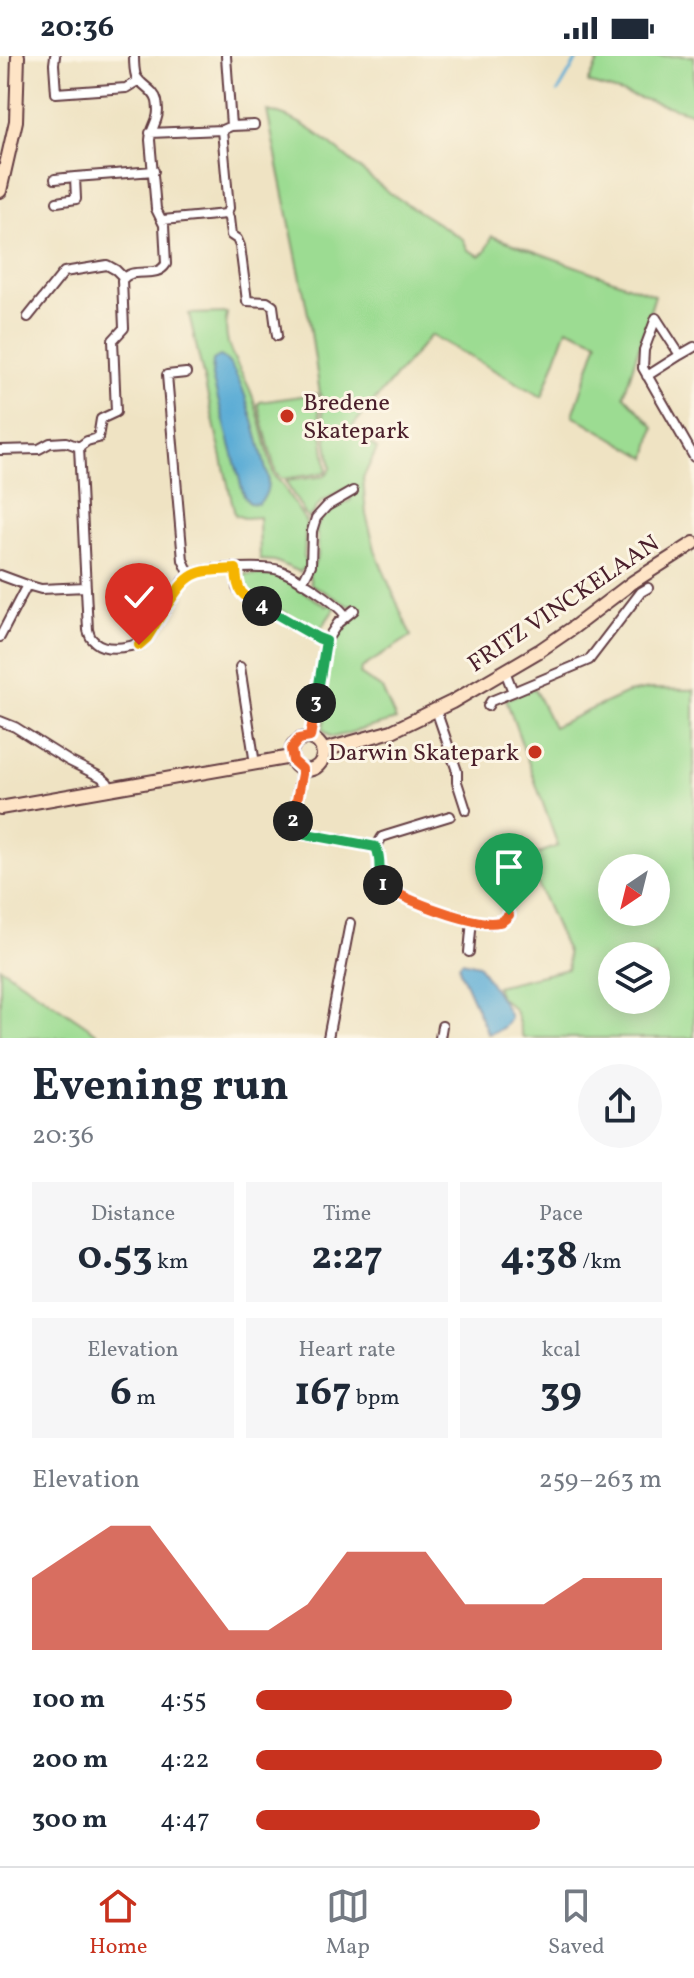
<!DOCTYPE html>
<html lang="en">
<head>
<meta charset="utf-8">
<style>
	body { margin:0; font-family:Vollkorn,serif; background:#f6f6f7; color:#1f2937; height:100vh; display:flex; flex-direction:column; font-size:30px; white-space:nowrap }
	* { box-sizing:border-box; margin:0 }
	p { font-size:26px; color:#747a83 }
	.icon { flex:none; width:44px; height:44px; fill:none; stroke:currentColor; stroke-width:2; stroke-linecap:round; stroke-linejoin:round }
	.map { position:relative; height:982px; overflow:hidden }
	.details { display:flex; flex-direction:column; background:#fff; flex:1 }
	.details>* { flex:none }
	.needle { width:52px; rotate:215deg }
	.controls { position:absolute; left:598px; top:798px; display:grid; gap:16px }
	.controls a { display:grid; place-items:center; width:72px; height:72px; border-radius:50%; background:#fff; box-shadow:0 4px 20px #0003; font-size:40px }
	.pin { position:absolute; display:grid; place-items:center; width:68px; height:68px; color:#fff; margin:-82px -34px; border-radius:50% 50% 50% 0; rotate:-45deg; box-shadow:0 0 8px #0007 }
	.pin .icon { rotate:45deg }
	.km { position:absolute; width:40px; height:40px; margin:-20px; border-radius:50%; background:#222; color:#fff; font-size:22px; line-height:40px; text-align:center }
	.round { display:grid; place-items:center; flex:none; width:84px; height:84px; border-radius:42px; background:#f6f6f7 }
	.summary { display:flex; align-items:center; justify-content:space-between; height:136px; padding:0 32px }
	h1 { font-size:44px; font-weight:700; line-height:60px }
	.figures { display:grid; grid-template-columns:repeat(3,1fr); gap:12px; height:136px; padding:8px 32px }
	.figures div { display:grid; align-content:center; border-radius:0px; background:#f6f6f7; text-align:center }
	.figures b { font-size:40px; font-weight:700 }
	.figures small { font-size:22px; font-weight:400 }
	.figures p { font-size:22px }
	.chart { height:224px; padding:16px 32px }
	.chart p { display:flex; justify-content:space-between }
	.chart svg { width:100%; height:144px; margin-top:8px; fill:#c8321e; opacity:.7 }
	ul { padding:0 32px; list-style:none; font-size:26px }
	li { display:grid; grid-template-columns:128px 96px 1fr; align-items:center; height:60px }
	li i { height:20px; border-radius:10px; background:#c8321e }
	.status { display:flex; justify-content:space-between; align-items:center; height:56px; padding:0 40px; background:#fff; direction:ltr }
	.status svg { height:22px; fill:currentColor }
	.tabs { display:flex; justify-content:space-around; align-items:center; height:112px; border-top:2px solid #e0e1e3; background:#fff; font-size:22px; color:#747a83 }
	.tabs a { display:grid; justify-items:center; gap:4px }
	.tabs .current { color:#c8321e }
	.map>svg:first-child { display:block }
	.green { fill:#9cdc92; stroke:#737e5e; stroke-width:2; fill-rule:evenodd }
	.water { fill:#5aacd5; stroke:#526680; stroke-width:2 }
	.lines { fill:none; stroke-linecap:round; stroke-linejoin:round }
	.stream { stroke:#5aacd5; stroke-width:3 }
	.street-casing { stroke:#633c42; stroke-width:12 }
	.secondary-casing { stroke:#633c42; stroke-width:16 }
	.street { stroke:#fff; stroke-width:8 }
	.secondary { stroke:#fee4c6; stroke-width:12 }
	.split-1-casing { stroke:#fff; stroke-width:16 }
	.split-2-casing { stroke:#fff; stroke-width:16 }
	.split-3-casing { stroke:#fff; stroke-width:16 }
	.split-4-casing { stroke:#fff; stroke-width:16 }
	.split-5-casing { stroke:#fff; stroke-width:16 }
	.split-6-casing { stroke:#fff; stroke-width:16 }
	.split-1 { stroke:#f0652b; stroke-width:10 }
	.split-2 { stroke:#22a559; stroke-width:10 }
	.split-3 { stroke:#f0652b; stroke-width:10 }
	.split-4 { stroke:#22a559; stroke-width:10 }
	.split-5 { stroke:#f5b400; stroke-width:10 }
	.split-6 { stroke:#f5b400; stroke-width:10 }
	.poi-dot { fill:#c8321e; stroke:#fcf5e5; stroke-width:3 }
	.labels { text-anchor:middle; stroke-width:6; stroke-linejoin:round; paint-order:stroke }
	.poi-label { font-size:24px; fill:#4a1f2b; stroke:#fcf5e5; text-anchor:start }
	.street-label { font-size:24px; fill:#4a1f2b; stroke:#fcf5e5 }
</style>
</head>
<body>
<div class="status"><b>20:36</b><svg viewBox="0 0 49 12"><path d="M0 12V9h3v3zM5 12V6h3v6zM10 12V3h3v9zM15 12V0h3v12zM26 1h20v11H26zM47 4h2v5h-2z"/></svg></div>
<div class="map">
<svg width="694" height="982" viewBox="0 0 694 982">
	<rect width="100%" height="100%" fill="#fcf5e5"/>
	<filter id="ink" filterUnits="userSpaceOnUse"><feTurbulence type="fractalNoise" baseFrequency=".0125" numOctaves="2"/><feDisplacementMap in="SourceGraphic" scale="16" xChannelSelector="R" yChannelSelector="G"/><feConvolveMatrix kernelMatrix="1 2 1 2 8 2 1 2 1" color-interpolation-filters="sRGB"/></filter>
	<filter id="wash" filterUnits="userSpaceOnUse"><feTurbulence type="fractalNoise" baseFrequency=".006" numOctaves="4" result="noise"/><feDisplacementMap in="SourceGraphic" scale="32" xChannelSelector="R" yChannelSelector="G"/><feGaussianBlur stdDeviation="1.8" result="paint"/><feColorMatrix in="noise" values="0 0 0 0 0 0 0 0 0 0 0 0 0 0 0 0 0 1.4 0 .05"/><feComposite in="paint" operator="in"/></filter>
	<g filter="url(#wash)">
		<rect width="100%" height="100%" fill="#efe3c3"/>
		<path class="green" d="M601 0H694V58L588 27Z
			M267 55C312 62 353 111 390 137 414 153 439 168 463 183L468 194 480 200 486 195 492 180 655 239 624 339 654 371 647 402 573 359 598 285 567 272 542 341 431 279 350 373 377 393 363 422 366 458 376 497 411 580 362 612 360 618 382 633 396 664 334 681 330 680 323 673 325 662 319 660C322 635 322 591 340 571 346 565 354 560 361 556L356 549 349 550 311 528 309 519 318 499V480L316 478C317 467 321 460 330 453L331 455 351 444 349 441 356 436 353 430 346 434 345 433 323 445 315 453 314 458 312 457 308 463 285 425 325 420 331 413 309 263Z
			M227 257C222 294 237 303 250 334 261 360 266 393 274 420L282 428 306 466 304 503 307 505 306 510 300 516 275 505 260 504 259 461 244 462 235 459 189 258Z
			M315 338H317L327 413 325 417 282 423 276 418 258 348 260 346Z
			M246 517V519L265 518 278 521 327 550 331 548 335 552 317 578 291 563V560L271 549 269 551 248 539 241 532 240 522Z
			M534 632 553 671 627 637 650 633 694 634V982H523L515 954 500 941 496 930 568 913 567 896 526 802 558 790 506 643ZM612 812H656V856H612ZM612 900H656V944H612Z
			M0 911 97 977 95 982H0Z"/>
		<path class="water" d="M220 300C243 308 261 397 268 421 268 433 267 440 258 448L249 447 244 440 212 321 213 304Z
			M462 905 479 909C486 922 508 951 510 962 505 972 499 975 488 978L460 915 459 909Z"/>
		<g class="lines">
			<path class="stream" d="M558 36 579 0"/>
		</g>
	</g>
	<g filter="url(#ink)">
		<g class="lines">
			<defs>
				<path id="street" d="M55 0 54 8 56 37 126 32 139 24
					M226 0 231 70
					M150 77 222 74 231 70 254 69
					M55 123 75 121
					M57 146 76 143 75 121 154 115
					M226 158 229 162 231 179 237 183 240 190 247 245 267 246 273 250 277 280
					M163 164 226 158 229 152 222 74
					M28 261 64 216 107 209 116 214 123 221
					M656 262 644 294 643 312 694 401
					M680 299 694 291
					M186 317 167 319 183 504 190 519
					M647 320 680 299 656 262
					M79 391 88 574C90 580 90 582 95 586 106 596 138 592 148 581L182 526C187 522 192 518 198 516 210 512 267 510 279 514 298 521 334 544 346 560
					M0 394 39 393 50 387 66 386 79 391 87 385 98 382 101 363 116 356 113 284 124 272 122 224C134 209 156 224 166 208L164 169 156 153 150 84C151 68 161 66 157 45 154 33 141 30 136 20 134 14 134 6 134 0
					M236 513 237 532 244 540 318 582 326 585
					M0 519 27 529 0 581
					M302 527 311 509 312 475 316 462 327 450 353 435
					M27 529 41 533 86 531
					M240 611 255 708
					M505 615 513 636 589 604 641 536 648 532
					M488 650 491 645 513 636
					M436 654 457 715V726L466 754
					M0 665 15 671 69 705 101 721 107 726 111 733
					M310 681 326 585 338 567 354 554
					M302 713 290 775 376 791
					M376 791C383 809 372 823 390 835 414 845 475 873 499 866 505 864 505 863 509 859
					M376 791 382 781 388 779 450 760
					M469 896 472 864
					M328 982 350 867
					M440 982 442 970"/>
				<path id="secondary" d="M0 135 16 65 18 0
					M291 698a16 16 0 1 1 32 0a16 16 0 1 1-32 0Z
					M324 694 392 675 452 646 539 595 574 571 633 526 694 487
					M0 752 291 701"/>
			</defs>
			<use href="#street" class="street-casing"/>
			<use href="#secondary" class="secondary-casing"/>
			<use href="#street" class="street"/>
			<use href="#secondary" class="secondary"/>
		</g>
	</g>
	<g class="lines" filter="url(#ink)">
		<defs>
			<path id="split-1" d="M383 829C403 843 476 872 499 866 504 865 505 863 509 859"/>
			<path id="split-2" d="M293 765 290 775 376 791C383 807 376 816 383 829"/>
			<path id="split-3" d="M293 765 302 718V713L293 705 291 693 299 683 310 681 316 647"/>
			<path id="split-4" d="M262 550 318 582 326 585 316 647"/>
			<path id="split-5" d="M166 551C190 514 193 515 236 513 237 537 241 539 262 550"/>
			<path id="split-6" d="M139 589 147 582 166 551"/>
		</defs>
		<use href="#split-1" class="split-1-casing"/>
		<use href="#split-2" class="split-2-casing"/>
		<use href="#split-3" class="split-3-casing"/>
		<use href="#split-4" class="split-4-casing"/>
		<use href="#split-5" class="split-5-casing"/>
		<use href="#split-6" class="split-6-casing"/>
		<use href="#split-1" class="split-1"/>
		<use href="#split-2" class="split-2"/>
		<use href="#split-3" class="split-3"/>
		<use href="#split-4" class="split-4"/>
		<use href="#split-5" class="split-5"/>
		<use href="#split-6" class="split-6"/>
	</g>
	<g class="poi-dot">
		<circle cx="287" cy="360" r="8"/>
		<circle cx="535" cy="696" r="8"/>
	</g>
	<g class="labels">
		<g class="poi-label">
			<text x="303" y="354">Bredene<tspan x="303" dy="28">Skatepark</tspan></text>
			<text x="519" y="704" text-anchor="end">Darwin Skatepark</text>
		</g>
		<g class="street-label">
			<text transform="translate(563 547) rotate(-34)" y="8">FRITZ VINCKELAAN</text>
		</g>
	</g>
</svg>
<div class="controls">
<a><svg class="needle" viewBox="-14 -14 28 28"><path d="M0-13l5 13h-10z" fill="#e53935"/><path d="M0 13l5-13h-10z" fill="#747a83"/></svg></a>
<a><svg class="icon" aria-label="layers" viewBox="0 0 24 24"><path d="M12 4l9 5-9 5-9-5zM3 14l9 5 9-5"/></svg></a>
</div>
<div class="pin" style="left:509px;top:859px;background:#1e9e55"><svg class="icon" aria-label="arrive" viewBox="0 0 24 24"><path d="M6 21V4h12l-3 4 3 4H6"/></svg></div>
<div class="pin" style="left:139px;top:589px;background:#d93025"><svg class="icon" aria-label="check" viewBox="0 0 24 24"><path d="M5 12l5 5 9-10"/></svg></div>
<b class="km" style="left:383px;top:829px">1</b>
<b class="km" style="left:293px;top:765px">2</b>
<b class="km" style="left:316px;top:647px">3</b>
<b class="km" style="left:262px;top:550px">4</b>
</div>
<section class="details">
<div class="summary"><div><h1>Evening run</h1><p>20:36</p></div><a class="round"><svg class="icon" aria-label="share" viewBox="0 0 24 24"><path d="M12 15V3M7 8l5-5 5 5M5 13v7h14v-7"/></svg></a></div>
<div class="figures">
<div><p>Distance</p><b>0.53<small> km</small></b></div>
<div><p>Time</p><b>2:27</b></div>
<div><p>Pace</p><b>4:38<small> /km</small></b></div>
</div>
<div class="figures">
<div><p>Elevation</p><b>6<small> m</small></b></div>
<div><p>Heart rate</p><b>167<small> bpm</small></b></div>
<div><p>kcal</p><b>39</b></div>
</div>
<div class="chart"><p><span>Elevation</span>259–263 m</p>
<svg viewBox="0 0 160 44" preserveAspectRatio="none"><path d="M0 44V22L10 14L20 6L30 6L40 22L50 38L60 38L70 30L80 14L90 14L100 14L110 30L120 30L130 30L140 22L150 22L160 22V44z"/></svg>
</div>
<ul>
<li><b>100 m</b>4:55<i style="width:63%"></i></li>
<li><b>200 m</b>4:22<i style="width:100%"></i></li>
<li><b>300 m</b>4:47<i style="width:70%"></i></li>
</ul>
</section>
<nav class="tabs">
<a class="current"><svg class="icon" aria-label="home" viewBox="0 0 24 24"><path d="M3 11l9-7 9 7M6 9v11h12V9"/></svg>Home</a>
<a><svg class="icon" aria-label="map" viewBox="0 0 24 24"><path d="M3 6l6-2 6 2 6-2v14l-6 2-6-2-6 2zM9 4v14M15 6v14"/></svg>Map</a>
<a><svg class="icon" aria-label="saved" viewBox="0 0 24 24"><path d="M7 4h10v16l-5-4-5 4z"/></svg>Saved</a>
</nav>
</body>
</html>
